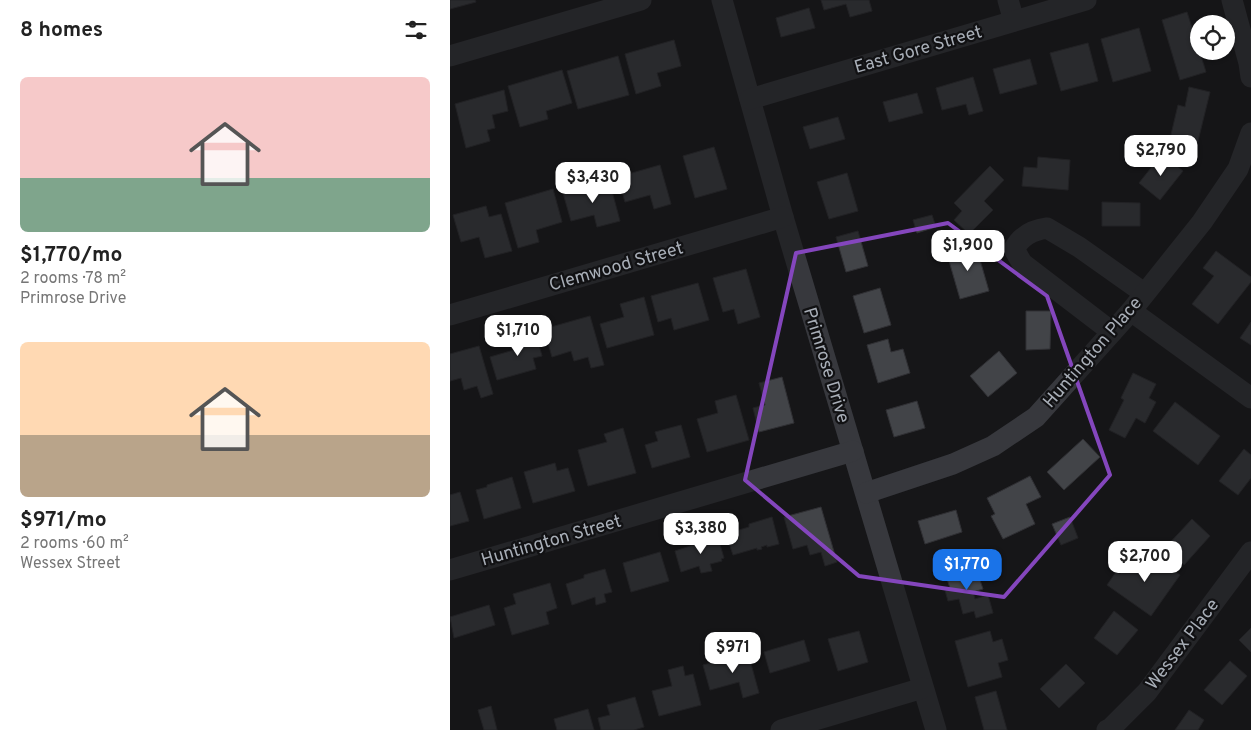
<!DOCTYPE html>
<meta charset="utf-8">
<style>
body{margin:0;font-family:Overpass,sans-serif;background:#f2f2f2;color:#222;height:100vh;display:flex;flex-direction:column;font-size:19px;white-space:nowrap}
*{box-sizing:border-box;margin:0}
p{font-size:16px;color:#767676}
.icon{flex:none;width:28px;height:28px;fill:none;stroke:currentColor;stroke-width:2;stroke-linecap:round;stroke-linejoin:round}
.map{position:relative;flex:1;overflow:hidden}
.drawer{display:flex;flex-direction:column;background:#fff;width:450px}
.drawer>*{flex:none}
.fabs{position:absolute;left:740px;top:15px;display:grid;gap:10px}
.fabs a{display:grid;place-items:center;width:45px;height:45px;border-radius:50%;background:#fff;box-shadow:0 1px 4px #0004;font-size:25px}
.price{position:absolute;translate:-50% -42px;padding:0 11px;border-radius:10px;background:#fff;color:#222;font-size:16px;line-height:32px;filter:drop-shadow(0 1px 2px #0008)}
.price::after{content:'';position:absolute;left:50%;top:30px;width:15px;height:11px;margin-left:-8px;background:inherit;clip-path:polygon(0 0,100% 0,50% 100%)}
.price.active{background:#1a73e8;color:#fff}
ul{padding:0;list-style:none}
li{display:grid;align-content:center;gap:10px;height:265px;padding:0 20px}
li span{display:grid;place-items:center;height:155px;border-radius:8px;color:#555}
li>.icon{margin-inline-start:auto}
span .icon{width:90px;height:90px;fill:#fffc;stroke-width:1}
li b{font-size:21px}
h2{display:flex;justify-content:space-between;align-items:center;height:60px;padding:0 20px;font-size:21px}
main{display:flex;flex:1;min-height:0}
.map>svg:first-child{display:block}
.building{fill:#424448;stroke:#303034}
.lines{fill:none;stroke-linecap:round;stroke-linejoin:round}
.minor{stroke:#37383d;stroke-width:21}
.marked{fill:none;stroke:#8446bd;stroke-width:4;stroke-linejoin:round}
.labels{text-anchor:middle;stroke-width:4.5;stroke-linejoin:round;paint-order:stroke}
.street-label{font-size:18px;fill:#a8aeb7;stroke:#111113}
</style>
<main>
<section class="drawer">
<h2>8 homes<svg class="icon" aria-label="filters" viewBox="0 0 24 24"><path d="M4 7h16M4 17h16"/><circle cx="9" cy="7" r="2"/><circle cx="15" cy="17" r="2"/></svg></h2>
<ul>
<li><span style="background:linear-gradient(#f6c9c9 65%,#7fa58c 0)"><svg class="icon" aria-label="home" viewBox="0 0 24 24"><path d="M3 11l9-7 9 7M6 9v11h12V9"/></svg></span><div><b>$1,770/mo</b><p>2 rooms · 78 m²</p><p>Primrose Drive</p></div></li>
<li><span style="background:linear-gradient(#ffd9b3 60%,#b9a48a 0)"><svg class="icon" aria-label="home" viewBox="0 0 24 24"><path d="M3 11l9-7 9 7M6 9v11h12V9"/></svg></span><div><b>$971/mo</b><p>2 rooms · 60 m²</p><p>Wessex Street</p></div></li>
</ul>
</section>
<div class="map">
<svg width="801" height="730" viewBox="0 0 801 730">
<rect width="100%" height="100%" fill="#161618"/>
<g class="building">
<polygon points="0,0 25,0 26,2 0,9"/>
<polygon points="371,0 419,0 422,11 400,17 396,4 374,10"/>
<polygon points="359,8 365,28 331,37 326,18"/>
<polygon points="737,12 756,72 730,80 712,20"/>
<polygon points="689,28 701,71 663,82 651,39"/>
<polygon points="224,40 231,66 207,73 211,86 186,94 175,54"/>
<polygon points="638,43 648,81 611,91 600,53"/>
<polygon points="168,56 179,95 128,109 117,71"/>
<polygon points="580,59 587,84 550,94 543,69"/>
<polygon points="112,70 122,103 96,111 98,119 70,127 58,86"/>
<polygon points="523,77 533,111 519,115 516,104 492,110 486,88"/>
<polygon points="739,87 760,92 747,145 720,139 728,105 735,107"/>
<polygon points="54,90 58,111 42,115 45,128 37,130 40,141 16,148 5,104"/>
<polygon points="467,93 473,113 439,122 433,102"/>
<polygon points="388,117 395,139 360,149 353,127"/>
<polygon points="264,147 277,189 245,198 233,156"/>
<polygon points="712,154 733,171 710,200 689,183"/>
<polygon points="588,157 620,160 618,190 572,186 574,167 587,168"/>
<polygon points="210,165 221,204 204,209 200,195 175,202 168,177"/>
<polygon points="540,166 554,180 534,201 543,210 519,234 504,220 512,211 504,203"/>
<polygon points="397,173 408,211 379,219 367,182"/>
<polygon points="159,180 170,221 147,227 144,215 121,221 113,193"/>
<polygon points="103,189 112,222 86,230 89,242 68,248 55,203"/>
<polygon points="652,202 690,203 690,226 652,226"/>
<polygon points="36,206 39,217 51,214 62,251 35,258 29,237 11,242 3,215"/>
<polygon points="482,215 486,227 467,233 463,220"/>
<polygon points="408,231 418,266 396,272 386,237"/>
<polygon points="526,246 539,291 510,299 497,254"/>
<polygon points="766,251 801,277 801,282 768,324 742,304 764,276 753,268"/>
<polygon points="296,269 310,317 288,324 284,309 273,312 263,278"/>
<polygon points="248,283 259,320 224,330 221,318 208,322 201,296"/>
<polygon points="430,288 441,325 414,333 403,296"/>
<polygon points="194,297 204,335 157,348 150,324 174,317 170,304"/>
<polygon points="576,311 601,311 600,349 576,350"/>
<polygon points="140,316 154,365 141,368 138,357 124,361 121,351 102,357 94,329"/>
<polygon points="801,322 801,345 790,338"/>
<polygon points="85,331 92,356 83,358 86,369 47,380 40,357 64,350 61,337"/>
<polygon points="438,339 441,352 453,349 460,373 428,383 417,345"/>
<polygon points="29,346 43,394 31,398 27,386 14,390 11,378 0,381 0,354"/>
<polygon points="549,351 567,373 538,397 520,376"/>
<polygon points="683,373 706,384 699,398 706,402 695,423 686,418 675,438 659,430 674,400 671,398"/>
<polygon points="332,377 344,423 309,432 303,408 315,405 309,383"/>
<polygon points="286,395 299,440 257,452 247,419 268,413 265,401"/>
<polygon points="467,401 475,428 444,437 436,410"/>
<polygon points="725,402 770,436 748,465 703,431"/>
<polygon points="231,425 240,457 202,468 195,445 208,441 205,432"/>
<polygon points="173,428 186,473 138,486 128,450 157,442 154,434"/>
<polygon points="633,439 650,457 614,490 597,472"/>
<polygon points="794,449 801,455 801,478 788,495 769,481"/>
<polygon points="105,463 107,471 118,468 125,491 83,503 74,472"/>
<polygon points="580,476 591,497 576,504 585,524 553,539 541,516 545,514 537,498"/>
<polygon points="62,477 71,508 34,519 26,490 37,487 37,485"/>
<polygon points="10,492 19,521 0,526 0,495"/>
<polygon points="371,507 387,562 375,566 371,552 360,555 357,545 343,549 334,517"/>
<polygon points="506,510 512,532 475,544 468,521"/>
<polygon points="322,517 329,544 317,547 317,545 311,547 312,549 307,550 307,548 283,555 276,534 299,527 299,524"/>
<polygon points="620,517 628,538 611,545 602,524"/>
<polygon points="742,519 760,536 734,565 715,548"/>
<polygon points="267,535 274,558 271,559 272,561 260,564 262,571 251,573 249,566 231,572 225,551 246,544 245,541"/>
<polygon points="210,552 219,581 181,592 173,563"/>
<polygon points="702,554 730,575 701,616 657,585 666,572 670,574 683,555 693,563"/>
<polygon points="515,563 518,574 527,571 533,589 523,592 525,599 538,595 543,613 526,618 524,611 513,614 509,599 498,601 495,590 500,588 494,570"/>
<polygon points="155,569 162,592 154,594 156,602 146,605 145,597 122,605 116,584 134,578 134,575"/>
<polygon points="100,583 107,608 96,612 99,624 62,635 54,608 66,604 63,594"/>
<polygon points="39,605 45,625 4,638 0,617"/>
<polygon points="664,611 688,630 667,655 644,638"/>
<polygon points="801,628 801,652 789,640"/>
<polygon points="409,631 418,662 388,671 378,639"/>
<polygon points="540,631 543,642 552,639 558,660 548,663 552,677 518,687 505,641"/>
<polygon points="354,640 360,661 320,673 314,652"/>
<polygon points="298,653 309,693 293,698 289,682 260,690 253,665"/>
<polygon points="780,661 797,676 772,705 754,690"/>
<polygon points="616,664 635,683 609,708 590,689"/>
<polygon points="233,666 235,676 243,674 251,705 209,716 202,691 222,686 218,670"/>
<polygon points="546,691 557,730 534,730 525,697"/>
<polygon points="185,697 194,727 184,730 151,730 148,718 160,715 157,705"/>
<polygon points="41,706 47,730 34,730 28,710"/>
<polygon points="138,709 144,730 107,730 104,719"/>
<polygon points="739,710 754,720 748,730 725,730"/>
</g>
<g class="lines">
<g class="minor">
<polyline points="272,0 333,217 486,730"/>
<polyline points="558,0 564,21"/>
<polyline points="782,0 799,63 801,77"/>
<polyline points="0,56 191,0"/>
<polyline points="300,99 636,0"/>
<polyline points="681,311 801,398"/>
<polyline points="0,315 333,217"/>
<path d="M662 332 572 263 564 249C571 236 582 230 597 228L629 247 694 293"/>
<polyline points="416,493 503,464 543,446 586,417 681,311 752,222 788,169 801,133"/>
<polyline points="0,570 403,451"/>
<polyline points="331,730 473,688"/>
<polyline points="657,730 660,729 697,692 801,552"/>
</g>
</g>
<path d="M0 0H801V730H0ZM498 223 597 296 660 475 554 597 409 576 295 480 346 253Z" fill="#161618" fill-opacity=".55" fill-rule="evenodd"/>
<path class="marked" d="M498 223 597 296 660 475 554 597 409 576 295 480 346 253Z"/>
<g class="labels">
<g class="street-label">
<text transform="translate(468 49) rotate(-16)" y="6">East Gore Street</text>
<text transform="translate(166 266) rotate(-16)" y="6">Clemwood Street</text>
<text transform="translate(642 352) rotate(-49)" y="6">Huntington Place</text>
<text transform="translate(377 365) rotate(73)" y="6">Primrose Drive</text>
<text transform="translate(101 540) rotate(-16)" y="6">Huntington Street</text>
<text transform="translate(732 644) rotate(-53)" y="6">Wessex Place</text>
</g>
</g>
</svg>
<div class="fabs">
<a><svg class="icon" aria-label="locate" viewBox="0 0 24 24"><circle cx="12" cy="12" r="6"/><path d="M12 2v4M12 18v4M2 12h4M18 12h4"/></svg></a>
</div>
<b class="price" style="left:711px;top:177px">$2,790</b>
<b class="price" style="left:143px;top:204px">$3,430</b>
<b class="price" style="left:518px;top:272px">$1,900</b>
<b class="price" style="left:68px;top:357px">$1,710</b>
<b class="price" style="left:251px;top:555px">$3,380</b>
<b class="price" style="left:695px;top:583px">$2,700</b>
<b class="price active" style="left:517px;top:591px">$1,770</b>
<b class="price" style="left:283px;top:674px">$971</b>
</div>
</main>
